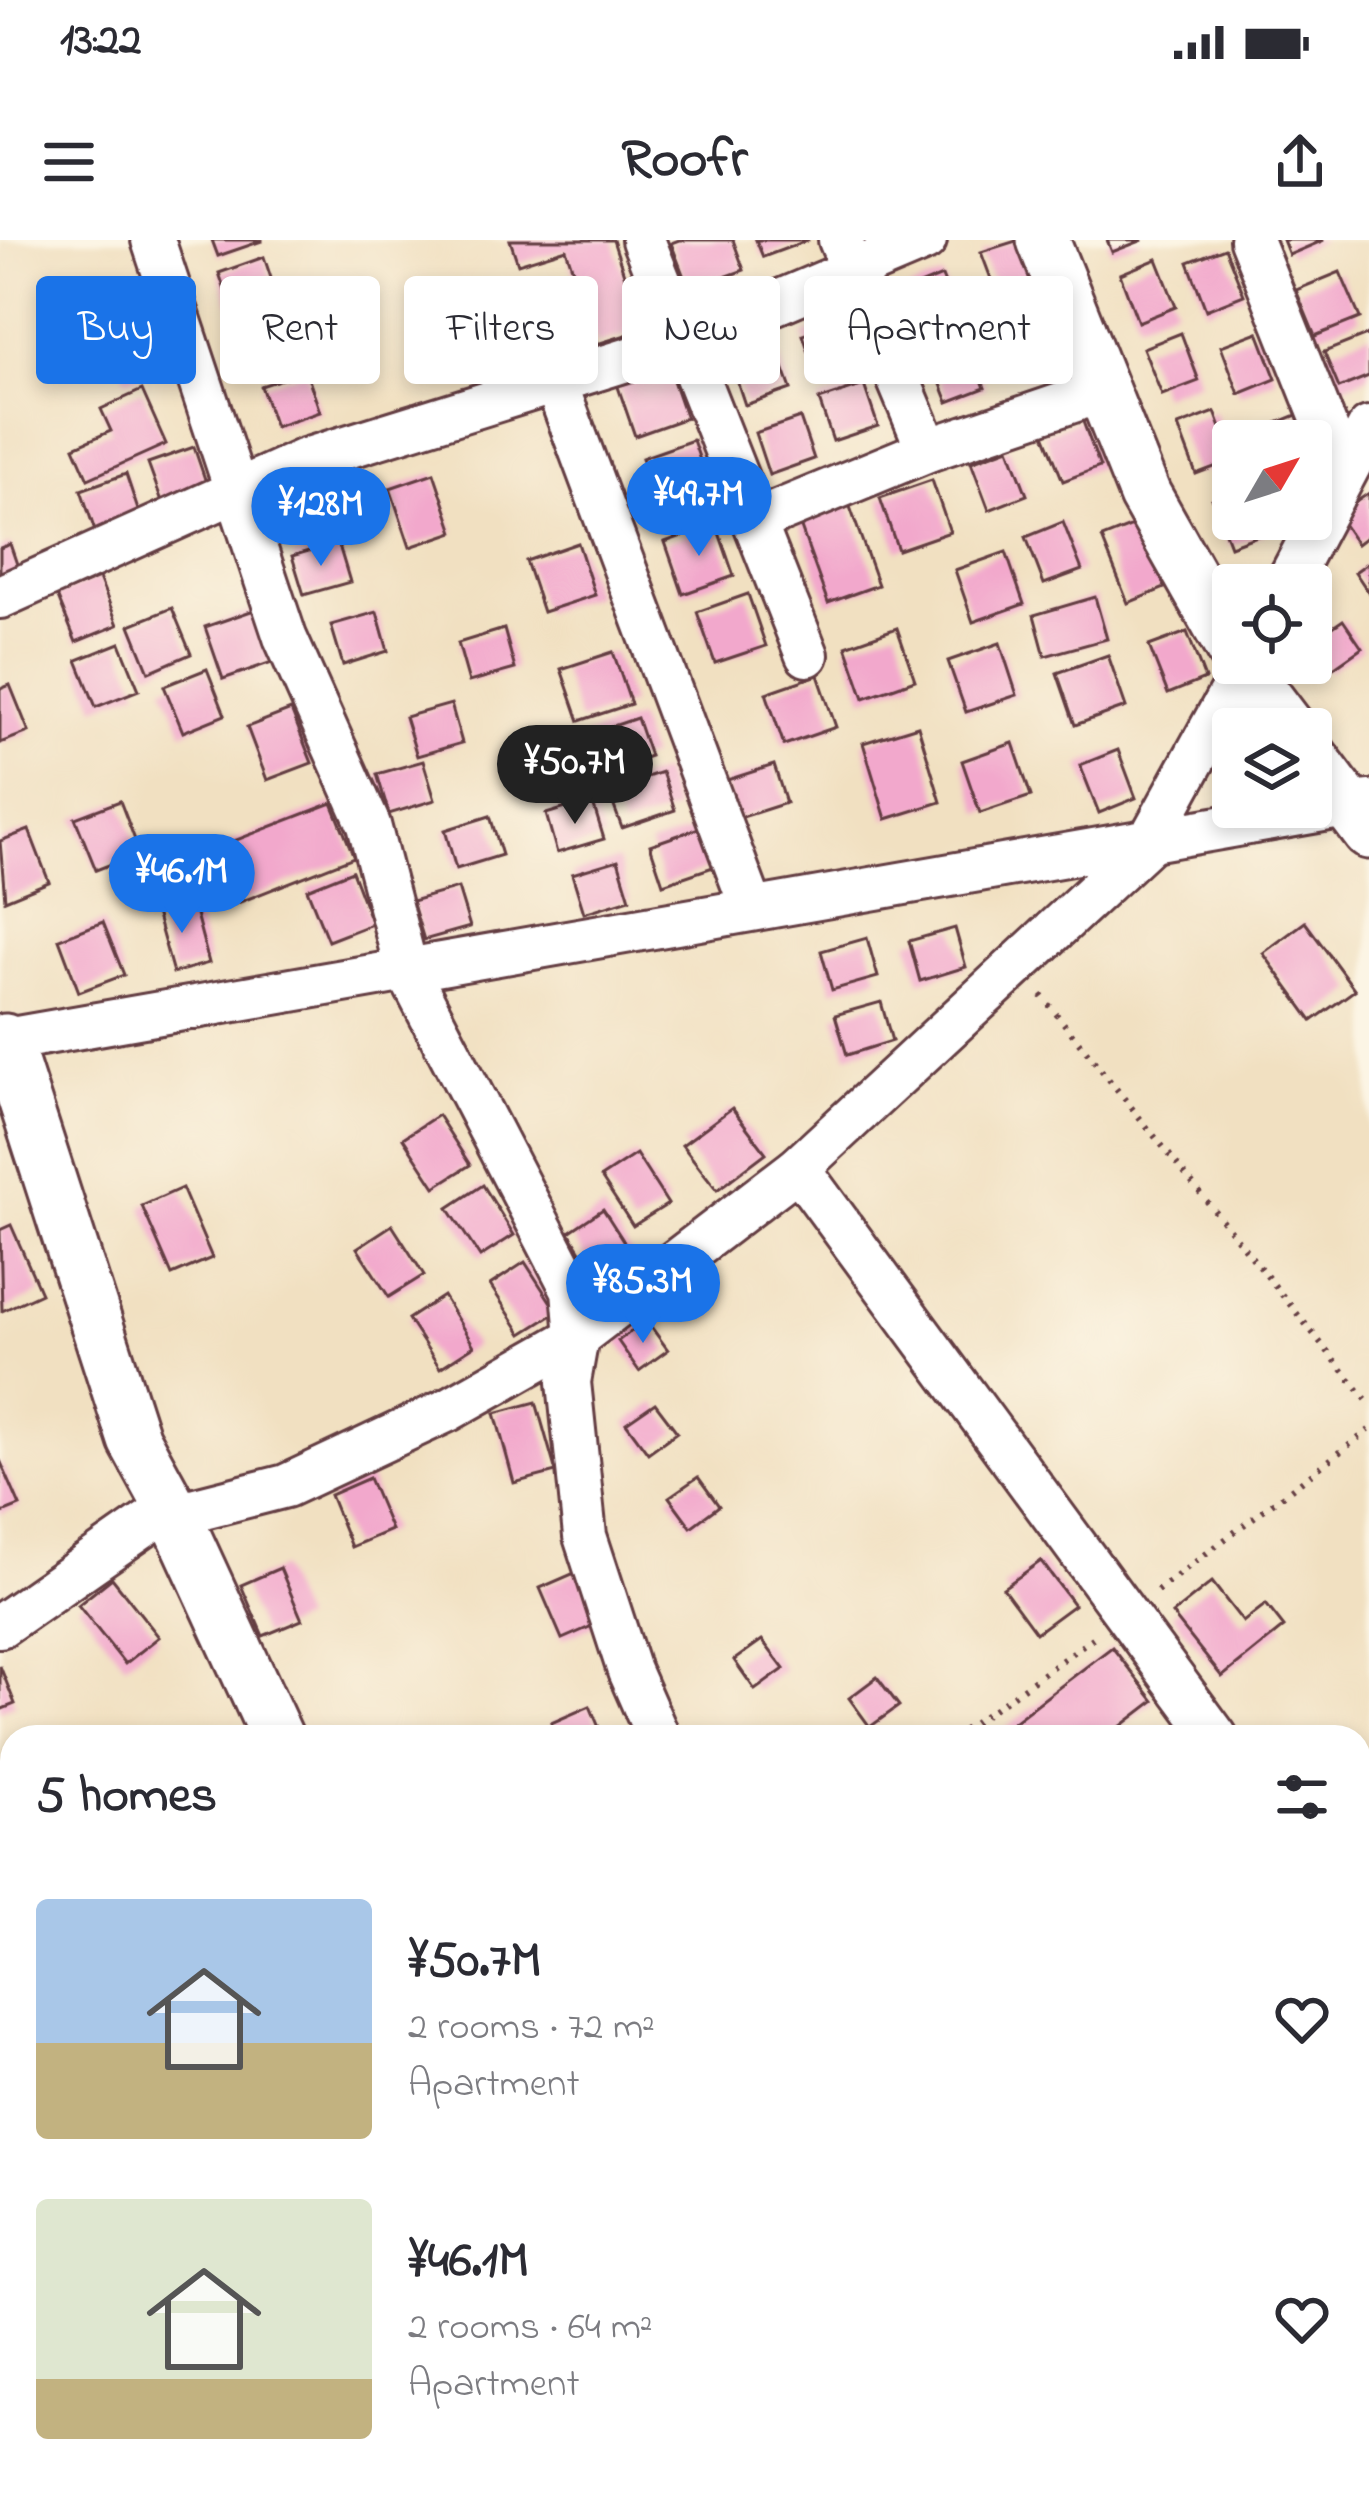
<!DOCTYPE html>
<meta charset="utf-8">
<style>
body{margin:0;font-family:"Indie Flower",sans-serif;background:#f7f7f7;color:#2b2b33;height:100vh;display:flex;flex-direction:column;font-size:45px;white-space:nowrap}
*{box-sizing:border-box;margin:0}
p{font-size:39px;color:#7c7c81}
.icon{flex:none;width:66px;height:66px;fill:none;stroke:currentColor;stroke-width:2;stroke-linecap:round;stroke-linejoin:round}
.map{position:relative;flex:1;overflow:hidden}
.panel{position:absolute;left:0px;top:1485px;width:1371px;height:771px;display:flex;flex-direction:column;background:#fff;border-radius:36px 36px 0 0;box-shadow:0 6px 18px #0003}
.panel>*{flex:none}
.guide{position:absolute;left:36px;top:36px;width:1299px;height:108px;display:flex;gap:24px}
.needle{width:78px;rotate:51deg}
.tools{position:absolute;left:1212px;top:180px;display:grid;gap:24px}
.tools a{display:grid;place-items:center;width:120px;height:120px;border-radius:12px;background:#fff;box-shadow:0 6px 18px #0003;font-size:60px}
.price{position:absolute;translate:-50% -102px;padding:0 27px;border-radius:42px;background:#1a73e8;color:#fff;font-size:39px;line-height:78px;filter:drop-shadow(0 3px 6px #0008)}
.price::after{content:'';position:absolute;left:50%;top:72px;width:36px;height:27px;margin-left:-18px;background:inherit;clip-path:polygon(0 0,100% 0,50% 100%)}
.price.on{background:#222;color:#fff}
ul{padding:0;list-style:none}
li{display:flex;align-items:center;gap:36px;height:300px;padding:0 36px}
li span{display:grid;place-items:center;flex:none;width:336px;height:240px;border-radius:12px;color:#555}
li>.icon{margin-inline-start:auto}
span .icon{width:144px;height:144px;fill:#fffc;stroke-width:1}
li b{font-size:51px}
h2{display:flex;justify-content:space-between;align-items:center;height:144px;padding:0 36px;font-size:51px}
.tag{padding:0 42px;border-radius:12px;background:#fff;box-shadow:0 6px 18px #0003;font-size:42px;line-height:108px}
.tag.on{background:#1a73e8;color:#fff}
.status{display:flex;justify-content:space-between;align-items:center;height:84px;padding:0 60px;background:#fff;direction:ltr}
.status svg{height:33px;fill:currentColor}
header{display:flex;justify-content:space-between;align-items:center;height:156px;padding:0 36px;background:#fff;font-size:54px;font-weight:800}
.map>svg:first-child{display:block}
.building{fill:#f2a8cc}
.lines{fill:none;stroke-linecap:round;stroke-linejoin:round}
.minor-casing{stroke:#633c42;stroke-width:48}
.tertiary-casing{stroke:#633c42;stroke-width:57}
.primary-casing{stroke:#633c42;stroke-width:72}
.path{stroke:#633c42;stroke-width:6;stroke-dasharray:3 9;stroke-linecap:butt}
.minor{stroke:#fff;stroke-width:42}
.tertiary{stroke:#fff;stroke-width:51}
.primary{stroke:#fff;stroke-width:66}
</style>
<div class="status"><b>13:22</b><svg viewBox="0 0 49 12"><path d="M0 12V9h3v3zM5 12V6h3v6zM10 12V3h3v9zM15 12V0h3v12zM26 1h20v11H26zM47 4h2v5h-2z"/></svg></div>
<header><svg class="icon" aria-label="menu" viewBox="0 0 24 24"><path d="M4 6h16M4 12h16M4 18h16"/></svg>Roofr<svg class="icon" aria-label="share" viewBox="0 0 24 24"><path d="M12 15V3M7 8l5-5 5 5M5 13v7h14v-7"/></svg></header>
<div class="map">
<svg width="1369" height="2254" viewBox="0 0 1369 2254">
<rect width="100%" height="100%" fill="#fcf5e5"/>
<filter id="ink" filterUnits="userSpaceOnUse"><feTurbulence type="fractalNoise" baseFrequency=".00833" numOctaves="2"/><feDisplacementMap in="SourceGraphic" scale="24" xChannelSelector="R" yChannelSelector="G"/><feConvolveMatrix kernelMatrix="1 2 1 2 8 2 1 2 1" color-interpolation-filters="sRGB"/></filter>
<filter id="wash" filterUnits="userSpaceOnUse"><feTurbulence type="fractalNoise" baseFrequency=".004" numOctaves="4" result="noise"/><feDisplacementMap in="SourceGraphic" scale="48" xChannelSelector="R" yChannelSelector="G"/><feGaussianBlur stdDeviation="2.7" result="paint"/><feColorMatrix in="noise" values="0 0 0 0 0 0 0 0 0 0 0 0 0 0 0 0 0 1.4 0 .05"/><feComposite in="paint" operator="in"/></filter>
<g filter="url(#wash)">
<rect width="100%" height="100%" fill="#f1e0c1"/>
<g id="blocks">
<g class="building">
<polygon points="212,0 262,0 262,1 218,16"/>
<polygon points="510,0 613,0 642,90 597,104 566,9 518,24"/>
<polygon points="679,0 733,0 744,30 689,50 671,3"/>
<polygon points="756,0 809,0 763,17"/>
<polygon points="1019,0 1037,46 999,60 981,12"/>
<polygon points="1107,0 1143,0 1112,12"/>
<polygon points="1283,0 1324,0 1289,15"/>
<polygon points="1225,8 1244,55 1206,70 1188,22"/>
<polygon points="264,17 278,59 233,74 219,33"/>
<polygon points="1157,19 1176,67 1138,82 1120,34"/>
<polygon points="1340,32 1360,78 1315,96 1296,50"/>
<polygon points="942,36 961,84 923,98 905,51"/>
<polygon points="456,54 471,95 425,111 411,70"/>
<polygon points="285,64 300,106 254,121 240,80"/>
<polygon points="534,71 549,113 504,128 489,87"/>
<polygon points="1044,77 1062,125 1025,139 1006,91"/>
<polygon points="848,79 862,120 817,136 803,95"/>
<polygon points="157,83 172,124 126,140 112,99"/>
<polygon points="1258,92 1276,139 1239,154 1221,106"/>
<polygon points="1181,93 1199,141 1162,155 1143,108"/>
<polygon points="1369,94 1369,136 1339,148 1324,112"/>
<polygon points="967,100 985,148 948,162 929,114"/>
<polygon points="776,108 791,149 745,165 731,123"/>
<polygon points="668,126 686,178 635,196 617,144"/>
<polygon points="306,131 320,172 275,187 261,146"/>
<polygon points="864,145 878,186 833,201 819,160"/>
<polygon points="142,150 166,204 88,239 74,207 111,191 101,169"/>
<polygon points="1215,172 1233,220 1196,234 1178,186"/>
<polygon points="1299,174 1309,201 1266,201 1262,189"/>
<polygon points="800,178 814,219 769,235 755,193"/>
<polygon points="1082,179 1100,227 1063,241 1044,194"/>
<polygon points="693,200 711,252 660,270 642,218"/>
<polygon points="194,207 208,248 163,264 148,223"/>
<polygon points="1009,208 1027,255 989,270 971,222"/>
<polygon points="434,233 454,292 410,307 390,248"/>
<polygon points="126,234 140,276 95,291 81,250"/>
<polygon points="932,240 950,292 898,310 880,258"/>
<polygon points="1233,250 1233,279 1263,279 1268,292 1230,306 1212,259"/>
<polygon points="1369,253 1369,295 1357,304 1337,275"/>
<polygon points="849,264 878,345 828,363 799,282"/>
<polygon points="1063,282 1082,330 1044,344 1026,297"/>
<polygon points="1140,283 1165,348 1128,363 1102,298"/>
<polygon points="716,284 734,336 683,354 665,302"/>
<polygon points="338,302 350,342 304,355 292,316"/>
<polygon points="578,303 595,355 543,372 526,321"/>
<polygon points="10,304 21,336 0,344 0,308"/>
<polygon points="1006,312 1024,364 973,382 955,330"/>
<polygon points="1369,322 1369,353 1355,332"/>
<polygon points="99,338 118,385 76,402 57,355"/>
<polygon points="748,354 766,406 715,423 697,372"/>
<polygon points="1095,357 1107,399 1045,416 1034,375"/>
<polygon points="172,368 191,414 149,432 130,385"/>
<polygon points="257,369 275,421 223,439 205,387"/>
<polygon points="377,372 388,411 343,425 331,385"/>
<polygon points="1343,380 1362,408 1329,431 1311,402"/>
<polygon points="897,388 915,440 864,458 846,406"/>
<polygon points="504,389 515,429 469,442 458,403"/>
<polygon points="1187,392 1205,439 1168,454 1149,406"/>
<polygon points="120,403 139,450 96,467 77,420"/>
<polygon points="1000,403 1017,455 966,472 948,421"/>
<polygon points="613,412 631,464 579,481 561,429"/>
<polygon points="1108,415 1126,467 1075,485 1057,433"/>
<polygon points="207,429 225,475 183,492 164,446"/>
<polygon points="818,435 836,487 784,505 766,453"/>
<polygon points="10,445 29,492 0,503 0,449"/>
<polygon points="451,464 462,503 417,516 405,477"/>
<polygon points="291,470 312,523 267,540 247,487"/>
<polygon points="637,478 650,516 596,534 584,496"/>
<polygon points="918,486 941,562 886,579 863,503"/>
<polygon points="559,499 571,538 525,552 514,513"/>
<polygon points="1013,503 1031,556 980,573 962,521"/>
<polygon points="1118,510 1136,558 1099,573 1080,525"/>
<polygon points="423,521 435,560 389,574 377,534"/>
<polygon points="774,525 786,563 736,579 724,541"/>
<polygon points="662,532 675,570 622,588 608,550"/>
<polygon points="592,560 604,599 557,613 546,574"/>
<polygon points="120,561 140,613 96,630 75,578"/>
<polygon points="332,563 354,617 235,664 213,609"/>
<polygon points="490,576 502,615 456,629 445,590"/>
<polygon points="702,587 716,626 663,644 650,605"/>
<polygon points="29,590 49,642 5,660 0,601"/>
<polygon points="618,620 630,659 584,673 572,634"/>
<polygon points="352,631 372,684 328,701 307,649"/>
<polygon points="458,648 470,687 424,700 412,661"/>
<polygon points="192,659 209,723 173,733 155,669"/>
<polygon points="103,682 124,735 79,752 59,699"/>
<polygon points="1305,682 1355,750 1312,781 1263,713"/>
<polygon points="955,688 966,727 920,741 909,701"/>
<polygon points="867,698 878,737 832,750 821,711"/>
<polygon points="881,762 892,801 847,815 835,775"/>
<polygon points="732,868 766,913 717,950 682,905"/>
<polygon points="438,875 470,925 435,947 403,898"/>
<polygon points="636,914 668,964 633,986 601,937"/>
<polygon points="483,945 514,995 480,1017 448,968"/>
<polygon points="182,948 212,1018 172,1035 142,966"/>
<polygon points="603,969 635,1019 600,1041 569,992"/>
<polygon points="11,985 41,1053 2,1071 0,990"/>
<polygon points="392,985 424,1035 389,1057 357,1008"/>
<polygon points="525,1022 557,1072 522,1094 490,1045"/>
<polygon points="443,1056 474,1106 440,1128 408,1079"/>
<polygon points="646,1080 668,1110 639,1131 618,1101"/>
<polygon points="536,1162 556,1232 514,1243 495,1173"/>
<polygon points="655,1163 677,1192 648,1213 626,1183"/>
<polygon points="0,1220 20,1266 0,1274"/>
<polygon points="698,1237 719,1266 691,1287 669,1257"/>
<polygon points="369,1238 391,1290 351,1307 330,1255"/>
<polygon points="1041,1321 1074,1365 1036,1393 1003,1348"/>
<polygon points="280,1328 302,1380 263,1396 241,1345"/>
<polygon points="579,1331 601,1382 562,1399 540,1348"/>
<polygon points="112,1338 159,1397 125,1424 78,1365"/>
<polygon points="1212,1342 1243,1382 1266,1364 1284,1387 1222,1437 1172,1374"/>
<polygon points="762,1400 784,1429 755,1450 734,1420"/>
<polygon points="1112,1407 1154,1461 1107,1497 994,1497"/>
<polygon points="0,1426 15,1464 0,1470"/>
<polygon points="877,1437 899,1466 870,1487 849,1458"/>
<polygon points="590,1466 603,1497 557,1497 551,1483"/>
<polygon points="1359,1727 1369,1741 1369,1792 1359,1799"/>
<polygon points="385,2244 412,2244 405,2254"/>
<polygon points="755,2244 766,2244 774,2254 742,2254"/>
<polygon points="800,2244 857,2244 862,2254 806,2254"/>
</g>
</g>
</g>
<g filter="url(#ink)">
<use href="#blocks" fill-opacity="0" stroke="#633c42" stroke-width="3"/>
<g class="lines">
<g class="minor-casing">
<g id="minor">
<polyline points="153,0 285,397 369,585 406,728 573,1050 577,1097 569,1142 585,1296 629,1431 658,1497"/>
<polyline points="643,0 807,415"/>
<polyline points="840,0 928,210"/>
<polyline points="1251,0 1343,231"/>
<polyline points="554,139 751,666"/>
<polyline points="758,280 928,210 1102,151"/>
<polyline points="1286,345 1369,188"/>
<polyline points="0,357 305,220 681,103 925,0"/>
<polyline points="0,801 1369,562"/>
<polyline points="798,928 1216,1497"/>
<polyline points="0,1386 152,1280 286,1246 448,1170 577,1097 798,928 1148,603 1247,423"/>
<polyline points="1359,1688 1369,1702"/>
<polyline points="0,1717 12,1743"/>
<polyline points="0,1914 12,1912"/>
<polyline points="1359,2177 1369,2174"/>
<polyline points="557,2244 583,2254"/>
<polyline points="1071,2244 1075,2254"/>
<polyline points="1316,2244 1316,2254"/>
</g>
</g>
<g class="tertiary-casing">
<g id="tertiary">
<polyline points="1043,0 1145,255 1233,411"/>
<polyline points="1240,423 1290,489"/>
<polyline points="1311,516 1369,593"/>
<polyline points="5,800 134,1200 175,1275 277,1497"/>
<polyline points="630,2244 635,2254"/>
</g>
</g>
<g class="primary-casing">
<g id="primary">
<polyline points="1359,1866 1369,1860"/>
<polyline points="684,2254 701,2244"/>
</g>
</g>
<g class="path">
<polyline points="1041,755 1369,1163"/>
<polyline points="1157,1351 1369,1190"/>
<polyline points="954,1497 1093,1398"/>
</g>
<use href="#minor" class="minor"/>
<use href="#tertiary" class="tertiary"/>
<use href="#primary" class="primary"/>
</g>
</g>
</svg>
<div class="tools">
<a><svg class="needle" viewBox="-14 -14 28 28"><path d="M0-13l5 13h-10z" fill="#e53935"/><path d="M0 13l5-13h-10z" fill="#7c7c81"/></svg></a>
<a><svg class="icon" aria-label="locate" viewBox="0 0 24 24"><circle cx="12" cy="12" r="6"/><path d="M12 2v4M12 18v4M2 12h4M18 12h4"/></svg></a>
<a><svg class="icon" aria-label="layers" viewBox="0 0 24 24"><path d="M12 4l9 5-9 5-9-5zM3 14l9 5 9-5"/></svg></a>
</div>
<b class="price" style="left:699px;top:319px">¥49.7M</b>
<b class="price" style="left:321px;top:329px">¥128M</b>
<b class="price on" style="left:575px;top:587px">¥50.7M</b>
<b class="price" style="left:182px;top:696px">¥46.1M</b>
<b class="price" style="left:643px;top:1106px">¥85.3M</b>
<div class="guide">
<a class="tag on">Buy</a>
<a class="tag">Rent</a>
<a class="tag">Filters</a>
<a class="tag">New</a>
<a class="tag">Apartment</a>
</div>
<section class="panel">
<h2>5 homes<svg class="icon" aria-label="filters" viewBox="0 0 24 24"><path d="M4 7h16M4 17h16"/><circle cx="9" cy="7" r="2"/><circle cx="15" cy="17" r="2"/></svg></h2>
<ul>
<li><span style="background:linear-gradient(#a9c7e8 60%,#c2b280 0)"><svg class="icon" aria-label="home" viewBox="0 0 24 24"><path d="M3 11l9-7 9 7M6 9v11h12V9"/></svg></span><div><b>¥50.7M</b><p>2 rooms · 72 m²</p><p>Apartment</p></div><svg class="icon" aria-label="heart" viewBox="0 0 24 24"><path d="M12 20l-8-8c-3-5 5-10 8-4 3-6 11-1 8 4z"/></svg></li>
<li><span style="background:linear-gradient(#dfe7d0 75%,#c2b280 0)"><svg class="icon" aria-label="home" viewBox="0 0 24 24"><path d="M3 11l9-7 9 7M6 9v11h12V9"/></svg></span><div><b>¥46.1M</b><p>2 rooms · 64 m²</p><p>Apartment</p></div><svg class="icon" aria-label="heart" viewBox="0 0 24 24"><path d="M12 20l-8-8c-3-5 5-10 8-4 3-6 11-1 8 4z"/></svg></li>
</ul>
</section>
</div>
